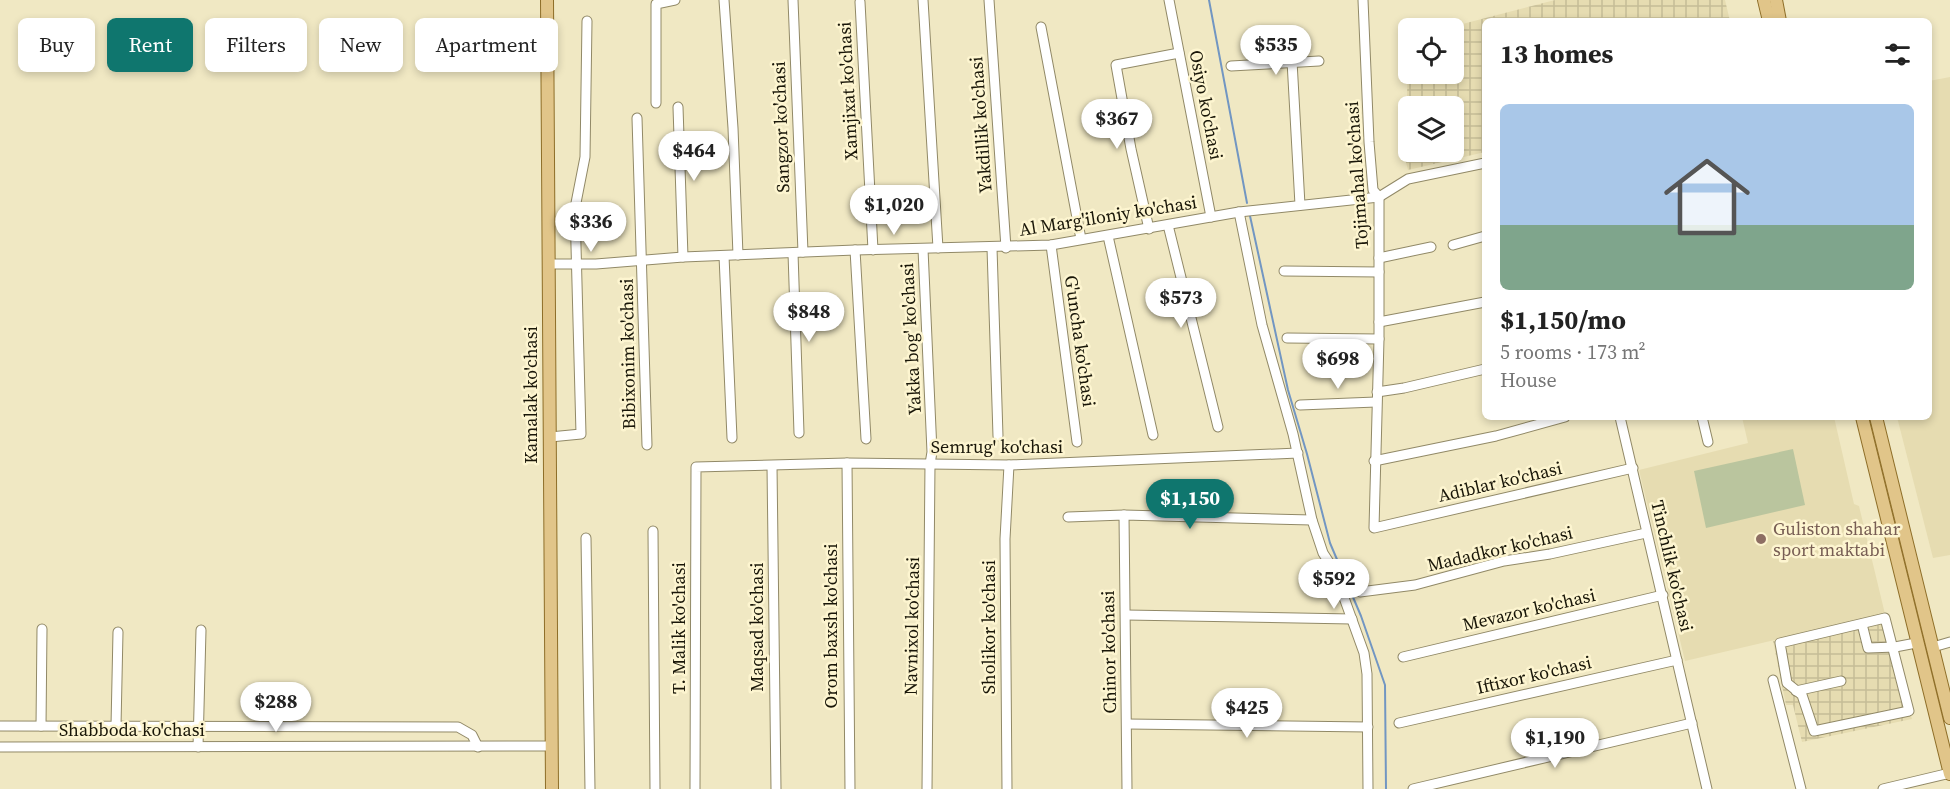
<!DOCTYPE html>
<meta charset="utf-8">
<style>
body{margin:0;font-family:"Source Serif 4",serif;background:#f2f2f2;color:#222;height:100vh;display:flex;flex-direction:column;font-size:22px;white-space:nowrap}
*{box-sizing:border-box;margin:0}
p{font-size:20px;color:#767676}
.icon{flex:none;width:33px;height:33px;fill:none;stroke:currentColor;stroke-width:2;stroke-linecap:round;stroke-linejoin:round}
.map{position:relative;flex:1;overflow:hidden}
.side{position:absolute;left:1482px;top:18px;width:450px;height:402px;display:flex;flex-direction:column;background:#fff;border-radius:9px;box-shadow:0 3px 9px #0003}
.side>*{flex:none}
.banner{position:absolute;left:18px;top:18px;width:570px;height:54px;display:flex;gap:12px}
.tools{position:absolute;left:1398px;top:18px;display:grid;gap:12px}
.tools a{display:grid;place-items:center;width:66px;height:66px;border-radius:9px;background:#fff;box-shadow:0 3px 9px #0003;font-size:30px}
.price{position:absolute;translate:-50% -51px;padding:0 14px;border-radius:21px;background:#fff;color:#222;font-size:20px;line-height:39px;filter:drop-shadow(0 2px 3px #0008)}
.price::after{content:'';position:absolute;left:50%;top:36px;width:18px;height:14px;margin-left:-9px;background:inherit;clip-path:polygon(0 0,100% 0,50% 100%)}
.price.selected{background:#0f766e;color:#fff}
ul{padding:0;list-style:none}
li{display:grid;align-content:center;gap:12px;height:318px;padding:0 18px}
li+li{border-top:2px solid #e0e0e0}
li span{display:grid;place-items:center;height:186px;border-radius:9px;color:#555}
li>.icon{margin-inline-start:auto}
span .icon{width:108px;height:108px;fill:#fffc;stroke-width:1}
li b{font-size:26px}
h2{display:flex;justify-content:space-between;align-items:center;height:72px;padding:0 18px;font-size:26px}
.pill{padding:0 21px;border-radius:9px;background:#fff;box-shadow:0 3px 9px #0003;font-size:21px;line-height:54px}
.pill.selected{background:#0f766e;color:#fff}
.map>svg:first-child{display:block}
.built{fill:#e6dcb1}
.industrial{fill:url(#industrial-grid);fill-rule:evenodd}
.pitch{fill:#bac59e}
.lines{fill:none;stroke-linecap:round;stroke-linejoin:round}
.stream{stroke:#7296c2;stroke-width:2}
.minor-casing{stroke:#918967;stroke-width:11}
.major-casing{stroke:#8e6e28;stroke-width:14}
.minor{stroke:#fff;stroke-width:9}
.major{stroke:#e1c589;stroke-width:12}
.education-dot{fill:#8d6e63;stroke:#fdf5d0;stroke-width:2}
.labels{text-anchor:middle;stroke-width:5;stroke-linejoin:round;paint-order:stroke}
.street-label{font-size:18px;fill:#191608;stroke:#fdf5d0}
.education-label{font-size:18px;fill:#785e54;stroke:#fdf5d0;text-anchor:start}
</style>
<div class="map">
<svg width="1950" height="789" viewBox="0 0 1950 789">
<defs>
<pattern id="industrial-grid" width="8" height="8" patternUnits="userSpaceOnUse" patternTransform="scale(1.5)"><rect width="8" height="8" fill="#e6dcb1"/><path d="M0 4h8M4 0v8" fill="none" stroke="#c5bc97"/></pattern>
</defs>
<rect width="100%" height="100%" fill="#f0e8c3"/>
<g class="built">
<polygon points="1950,77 1950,555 1933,558 1897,417 1929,417 1929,81"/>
<polygon points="1742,417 1834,417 1854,504 1859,506 1885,614 1685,661 1639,470 1748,443"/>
</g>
<g class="industrial">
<path d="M1555 0H1725L1730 21H1485V152L1408 170 1405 159 1408 64V74H1454V28H1447ZM1408 106H1454V152H1408Z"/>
<polygon points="1885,614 1912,719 1802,742 1793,705 1786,705 1773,641"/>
</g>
<polygon class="pitch" points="1793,449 1805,505 1706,528 1694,471"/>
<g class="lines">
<g class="stream">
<polyline points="1209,0 1247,203"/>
<polyline points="1250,216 1288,390 1307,454 1330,543 1361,616 1385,685 1386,789"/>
</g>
<g class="minor-casing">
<g id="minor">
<polyline points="724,0 733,128 738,255"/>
<polyline points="793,0 803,252"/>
<polyline points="923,0 938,248"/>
<polyline points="989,0 1006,248"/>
<polyline points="1169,0 1211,217"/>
<polyline points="1363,0 1369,142 1373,190 1379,197 1379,339 1374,528 1633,468"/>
<polyline points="860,2 873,250"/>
<polyline points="1041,27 1081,239"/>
<polyline points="1292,61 1300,205"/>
<polyline points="1231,66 1319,61"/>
<polyline points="656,103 656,4 675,0"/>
<polyline points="678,107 683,257"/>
<polyline points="637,118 647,445"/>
<polyline points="1239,212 1262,325 1293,434 1312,520 1323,553 1334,570 1364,653 1367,674 1368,789"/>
<polyline points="1168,225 1218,427"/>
<polyline points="1149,229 1131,149 1116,65 1179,53"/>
<polyline points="1108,236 1153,435"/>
<polyline points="1051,245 1077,442"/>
<polyline points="1453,245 1485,236"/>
<polyline points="992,248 998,436"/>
<polyline points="923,249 932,452 930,464 927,789"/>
<polyline points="855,250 866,439"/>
<polyline points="793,253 799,433"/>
<polyline points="724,256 732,438"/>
<polyline points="1379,258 1431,247"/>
<polyline points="549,264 596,264 683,257 855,250 1051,245 1239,212 1379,197 1408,179 1485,163"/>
<polyline points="1284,271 1379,272"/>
<polyline points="1379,322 1485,302"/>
<polyline points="1287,338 1379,339"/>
<polyline points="1377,392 1404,388 1485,369"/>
<polyline points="1300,405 1376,402"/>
<polyline points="1620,417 1707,789"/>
<polyline points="1702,417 1708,442"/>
<polyline points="550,437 581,434 575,208 585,157 587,21"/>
<polyline points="1374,461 1496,436 1565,417"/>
<polyline points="847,463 850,789"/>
<polyline points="772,466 776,789"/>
<polyline points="1124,515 1127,789"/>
<polyline points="1068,517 1124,515 1312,520"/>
<polyline points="653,531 655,789"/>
<polyline points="586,538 590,789"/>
<polyline points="1360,592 1415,585 1504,561 1550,554 1646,533"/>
<polyline points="1126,615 1352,619"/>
<polygon points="1885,618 1909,711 1814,731 1802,695 1787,683 1780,643"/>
<polyline points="1862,624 1868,648 1895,647 1916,643"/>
<polyline points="1933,647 1950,642"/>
<polyline points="1403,657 1663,595"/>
<polyline points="1773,680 1801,789"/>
<polyline points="1796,691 1841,681"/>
<polyline points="1399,723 1677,660"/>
<polyline points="1127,724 1368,727"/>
<polyline points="0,726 458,727 472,735 478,747"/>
<polyline points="41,726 42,629"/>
<polyline points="116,726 118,632"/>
<polyline points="0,747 552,746"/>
<polyline points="198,747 201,630"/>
<polyline points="695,789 696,467 847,463 1009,465 1298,453"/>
<polyline points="1007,789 1005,539 1009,465"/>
<polyline points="1413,789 1692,723"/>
<polyline points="1883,789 1950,773"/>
</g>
</g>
<g class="major-casing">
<g id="major">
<polyline points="547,0 552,789"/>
<polyline points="1764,0 1769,21"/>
<polyline points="1776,0 1780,21"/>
<polyline points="1862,417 1950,774"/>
<polyline points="1876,417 1950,718"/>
</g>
</g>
<use href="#minor" class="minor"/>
<use href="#major" class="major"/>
</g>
<circle class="education-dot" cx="1761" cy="539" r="6"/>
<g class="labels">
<g class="street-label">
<text transform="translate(848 91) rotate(-93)" y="6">Xamjixat ko'chasi</text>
<text transform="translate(1206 105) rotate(79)" y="6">Osiyo ko'chasi</text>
<text transform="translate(981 125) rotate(-94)" y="6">Yakdillik ko'chasi</text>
<text transform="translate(781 127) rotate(-92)" y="6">Sangzor ko'chasi</text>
<text transform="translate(1357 175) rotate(-94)" y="6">Tojimahal ko'chasi</text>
<text transform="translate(1108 216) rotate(-9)" y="6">Al Marg'iloniy ko'chasi</text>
<text transform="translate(911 339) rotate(-93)" y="6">Yakka bog' ko'chasi</text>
<text transform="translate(1080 341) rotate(82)" y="6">G'uncha ko'chasi</text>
<text transform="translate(628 354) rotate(-91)" y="6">Bibixonim ko'chasi</text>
<text transform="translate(531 395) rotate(-90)" y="6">Kamalak ko'chasi</text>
<text x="997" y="453">Semrug' ko'chasi</text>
<text transform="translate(1500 482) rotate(-13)" y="6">Adiblar ko'chasi</text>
<text transform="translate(1500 549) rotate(-13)" y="6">Madadkor ko'chasi</text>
<text transform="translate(1672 566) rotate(77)" y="6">Tinchlik ko'chasi</text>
<text transform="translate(1529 610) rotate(-13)" y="6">Mevazor ko'chasi</text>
<text transform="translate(831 626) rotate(-90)" y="6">Orom baxsh ko'chasi</text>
<text transform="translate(912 626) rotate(-89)" y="6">Navnixol ko'chasi</text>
<text transform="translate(757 627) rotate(-90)" y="6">Maqsad ko'chasi</text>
<text transform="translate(989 627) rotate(-90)" y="6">Sholikor ko'chasi</text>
<text transform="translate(679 628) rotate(-90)" y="6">T. Malik ko'chasi</text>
<text transform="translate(1109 652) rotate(-91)" y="6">Chinor ko'chasi</text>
<text transform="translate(1534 675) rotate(-13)" y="6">Iftixor ko'chasi</text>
<text x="132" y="736">Shabboda ko'chasi</text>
</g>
<g class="education-label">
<text x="1773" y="535">Guliston shahar<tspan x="1773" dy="21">sport maktabi</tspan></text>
</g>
</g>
</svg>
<div class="tools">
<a><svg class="icon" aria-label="locate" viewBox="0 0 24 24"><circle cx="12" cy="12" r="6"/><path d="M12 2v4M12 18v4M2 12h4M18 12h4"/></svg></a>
<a><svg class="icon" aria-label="layers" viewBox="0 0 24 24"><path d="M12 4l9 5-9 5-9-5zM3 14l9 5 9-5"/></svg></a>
</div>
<b class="price" style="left:1276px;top:76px">$535</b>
<b class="price" style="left:1117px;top:150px">$367</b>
<b class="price" style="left:694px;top:182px">$464</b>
<b class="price" style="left:894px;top:236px">$1,020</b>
<b class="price" style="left:591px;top:253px">$336</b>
<b class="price" style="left:1181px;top:329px">$573</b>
<b class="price" style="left:809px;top:343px">$848</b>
<b class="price" style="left:1338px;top:390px">$698</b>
<b class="price selected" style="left:1190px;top:530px">$1,150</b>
<b class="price" style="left:1334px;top:610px">$592</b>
<b class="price" style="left:276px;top:733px">$288</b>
<b class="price" style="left:1247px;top:739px">$425</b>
<b class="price" style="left:1555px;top:769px">$1,190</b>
<div class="banner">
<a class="pill">Buy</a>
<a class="pill selected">Rent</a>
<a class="pill">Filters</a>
<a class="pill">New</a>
<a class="pill">Apartment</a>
</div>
<section class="side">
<h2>13 homes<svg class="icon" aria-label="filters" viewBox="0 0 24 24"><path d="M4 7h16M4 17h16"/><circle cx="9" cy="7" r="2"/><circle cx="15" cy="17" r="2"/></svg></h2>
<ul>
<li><span style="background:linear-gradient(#a9c7e8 65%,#7fa58c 0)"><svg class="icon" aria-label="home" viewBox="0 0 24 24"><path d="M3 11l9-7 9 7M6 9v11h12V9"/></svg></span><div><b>$1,150/mo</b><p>5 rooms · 173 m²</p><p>House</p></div></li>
</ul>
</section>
</div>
